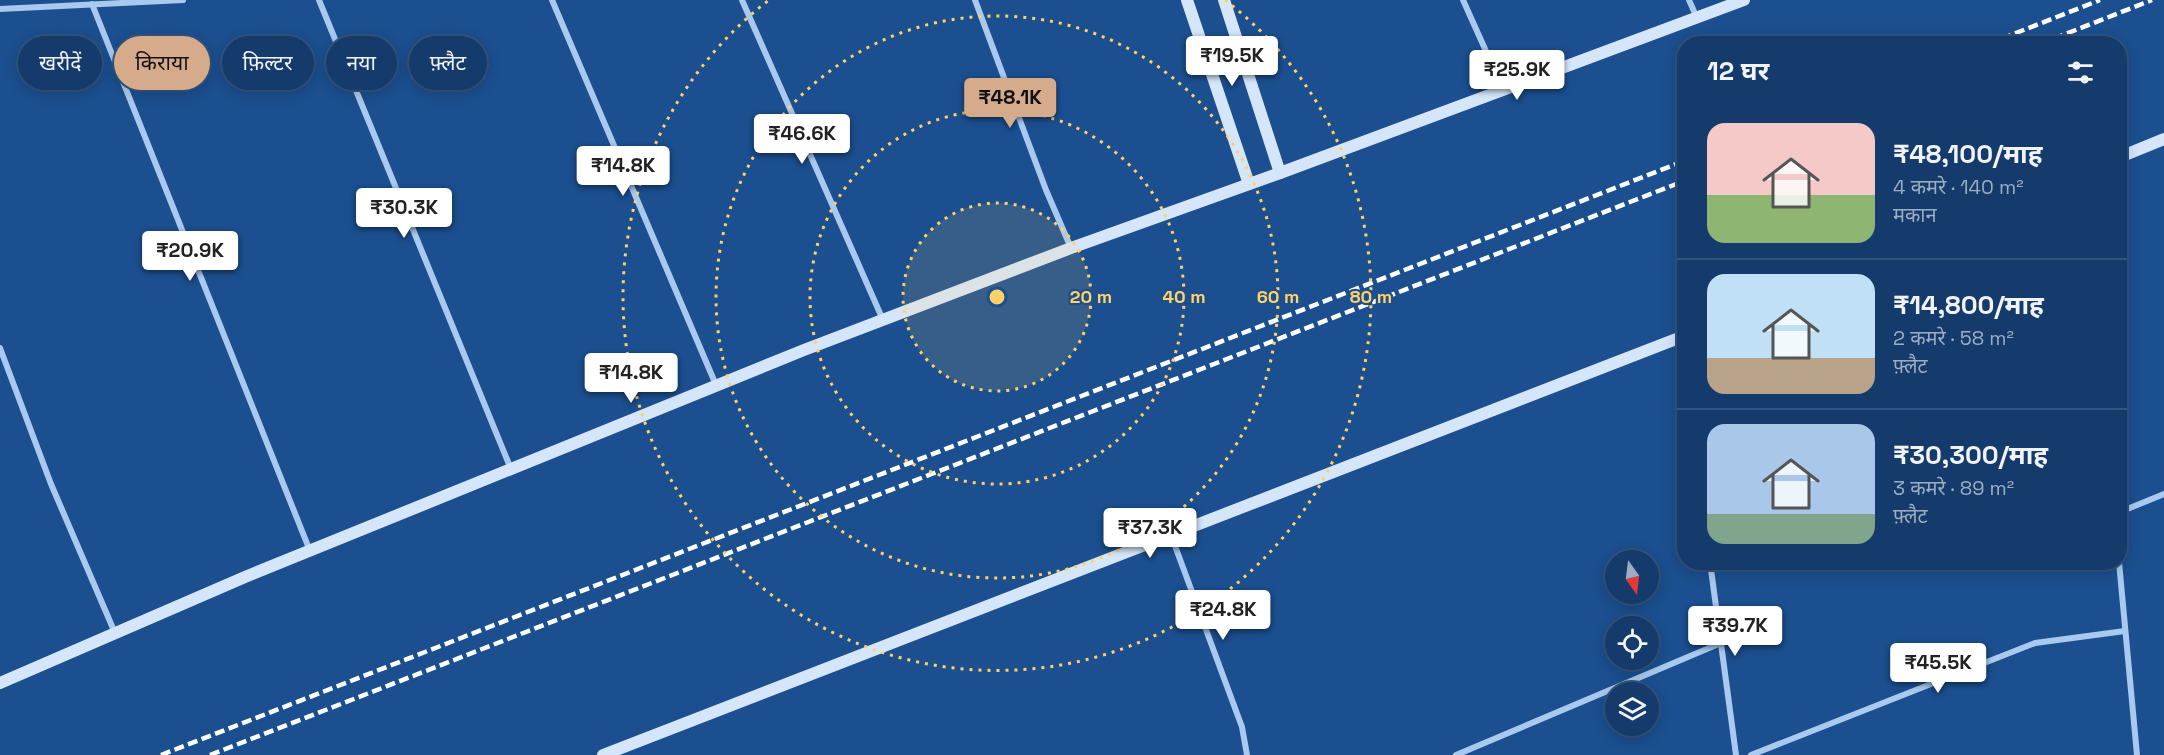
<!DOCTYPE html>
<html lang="hi">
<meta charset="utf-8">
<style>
body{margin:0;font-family:"Space Grotesk","Noto Sans Devanagari",sans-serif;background:#214673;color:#f1f3f6;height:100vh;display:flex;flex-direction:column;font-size:22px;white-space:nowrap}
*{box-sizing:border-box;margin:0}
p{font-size:20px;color:#9dadc1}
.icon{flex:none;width:33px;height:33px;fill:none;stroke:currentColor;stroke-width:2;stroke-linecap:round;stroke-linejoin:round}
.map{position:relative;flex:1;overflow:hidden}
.drawer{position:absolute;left:1677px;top:36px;width:450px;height:534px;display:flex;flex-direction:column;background:#143b6b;border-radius:24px;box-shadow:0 3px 15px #0003,0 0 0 2px #33557e}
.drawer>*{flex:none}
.banner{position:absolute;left:18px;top:36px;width:570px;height:54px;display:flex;gap:12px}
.needle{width:39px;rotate:166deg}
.buttons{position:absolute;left:1605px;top:550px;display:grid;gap:12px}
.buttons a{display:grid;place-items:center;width:54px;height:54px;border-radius:50%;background:#143b6b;box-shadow:0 3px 15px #0003,0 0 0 2px #33557e;font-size:30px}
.price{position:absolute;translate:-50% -51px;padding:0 14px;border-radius:6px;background:#fff;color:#222;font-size:20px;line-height:39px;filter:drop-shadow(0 2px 3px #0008)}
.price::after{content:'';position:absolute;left:50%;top:36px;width:18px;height:14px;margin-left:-9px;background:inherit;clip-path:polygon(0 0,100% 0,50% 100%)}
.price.active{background:#d6ab8b;color:#111}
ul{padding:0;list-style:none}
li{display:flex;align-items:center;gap:18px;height:150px;padding:0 30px}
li+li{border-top:2px solid #33557e}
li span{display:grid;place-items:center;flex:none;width:168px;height:120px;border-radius:18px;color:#555}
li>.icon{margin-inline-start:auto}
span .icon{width:72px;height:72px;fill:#fffc;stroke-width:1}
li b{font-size:26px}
h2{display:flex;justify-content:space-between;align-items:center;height:72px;padding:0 30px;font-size:26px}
.tag{padding:0 21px;border-radius:27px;background:#143b6b;box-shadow:0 3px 15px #0003,0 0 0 2px #33557e;font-size:21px;line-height:54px}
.tag.active{background:#d6ab8b;color:#111}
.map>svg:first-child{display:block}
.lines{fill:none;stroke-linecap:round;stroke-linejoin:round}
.street{stroke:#a9c9ee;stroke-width:6}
.secondary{stroke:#d6e6fa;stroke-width:12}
.rail{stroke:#fff;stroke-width:4.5;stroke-dasharray:10 4.5;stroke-linecap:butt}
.ring{fill:none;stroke:#ffd166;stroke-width:3;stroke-dasharray:3 6}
.centre{fill:#ffd166;stroke:#1b4f8f;stroke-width:3}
.ring-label{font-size:18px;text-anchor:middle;font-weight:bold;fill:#ffd166;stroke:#1b4f8f;stroke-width:4.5;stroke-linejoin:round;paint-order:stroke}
</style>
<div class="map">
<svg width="2164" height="755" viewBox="0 0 2164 755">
<rect width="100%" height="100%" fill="#1b4f8f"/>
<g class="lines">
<g class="street">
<polyline points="319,0 511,469"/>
<polyline points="552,0 716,385"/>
<polyline points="742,0 883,320"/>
<polyline points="975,0 1046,190 1071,248"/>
<polyline points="1463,0 1503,89"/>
<polyline points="1689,0 1697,18"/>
<polyline points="92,4 310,551"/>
<polyline points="0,9 183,0"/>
<polyline points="1678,339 1684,387"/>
<polyline points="0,348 51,484 115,633"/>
<polyline points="2120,512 2164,494"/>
<polyline points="1171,535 1242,727 1247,755"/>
<polyline points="1710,562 1736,755"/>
<polyline points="2119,562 2137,755"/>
<polyline points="1456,755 1721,643"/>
<polyline points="1751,755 2035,643 2125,631"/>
</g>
<g class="secondary">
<polyline points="1187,0 1249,184"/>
<polyline points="1224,0 1280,173"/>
<polyline points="2120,157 2164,139"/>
<polyline points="0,683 245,577 804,350 1071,248 1280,173 1744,0"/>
<polyline points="603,755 1684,336"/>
</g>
<g class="rail">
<polyline points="1988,44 2100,0"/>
<polyline points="2040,44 2152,0"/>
<polyline points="161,755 1684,161"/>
<polyline points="210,755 1684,181"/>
</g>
</g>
<circle cx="997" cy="297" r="94" fill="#ffd166" fill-opacity=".12"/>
<g class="ring">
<circle cx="997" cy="297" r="94"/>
<circle cx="997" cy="297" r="187"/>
<circle cx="997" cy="297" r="281"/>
<path d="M1225 0A374 374 0 1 1 769 0"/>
</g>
<circle cx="997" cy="297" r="9" class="centre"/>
<g class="ring-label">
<text x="1091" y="303">20 m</text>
<text x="1184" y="303">40 m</text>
<text x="1278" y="303">60 m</text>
<text x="1371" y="303">80 m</text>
</g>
</svg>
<div class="buttons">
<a><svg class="needle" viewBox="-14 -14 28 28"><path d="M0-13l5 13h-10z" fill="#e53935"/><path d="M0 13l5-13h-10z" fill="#9dadc1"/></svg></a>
<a><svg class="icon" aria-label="locate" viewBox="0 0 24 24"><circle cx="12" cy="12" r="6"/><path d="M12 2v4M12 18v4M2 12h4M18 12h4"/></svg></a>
<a><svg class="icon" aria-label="layers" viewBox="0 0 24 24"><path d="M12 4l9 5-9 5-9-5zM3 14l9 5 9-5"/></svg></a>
</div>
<b class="price" style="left:1232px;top:87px">₹19.5K</b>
<b class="price" style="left:1517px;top:101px">₹25.9K</b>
<b class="price active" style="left:1010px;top:129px">₹48.1K</b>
<b class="price" style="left:802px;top:165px">₹46.6K</b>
<b class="price" style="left:623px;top:197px">₹14.8K</b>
<b class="price" style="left:404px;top:239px">₹30.3K</b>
<b class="price" style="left:190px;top:282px">₹20.9K</b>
<b class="price" style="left:631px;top:404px">₹14.8K</b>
<b class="price" style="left:1150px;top:559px">₹37.3K</b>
<b class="price" style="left:1223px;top:641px">₹24.8K</b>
<b class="price" style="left:1735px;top:657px">₹39.7K</b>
<b class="price" style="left:1938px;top:694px">₹45.5K</b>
<div class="banner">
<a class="tag">खरीदें</a>
<a class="tag active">किराया</a>
<a class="tag">फ़िल्टर</a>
<a class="tag">नया</a>
<a class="tag">फ़्लैट</a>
</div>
<section class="drawer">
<h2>12 घर<svg class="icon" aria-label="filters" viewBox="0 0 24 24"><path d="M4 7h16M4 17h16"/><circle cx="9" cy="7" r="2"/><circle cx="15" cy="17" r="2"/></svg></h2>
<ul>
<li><span style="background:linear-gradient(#f6c9c9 60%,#8fb573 0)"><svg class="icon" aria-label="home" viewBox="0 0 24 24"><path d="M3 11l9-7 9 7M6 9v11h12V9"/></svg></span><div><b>₹48,100/माह</b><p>4 कमरे · 140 m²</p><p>मकान</p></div></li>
<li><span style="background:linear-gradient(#bfe0f5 70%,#b9a48a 0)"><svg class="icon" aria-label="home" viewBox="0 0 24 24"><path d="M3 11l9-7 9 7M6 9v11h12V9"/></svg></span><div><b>₹14,800/माह</b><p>2 कमरे · 58 m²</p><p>फ़्लैट</p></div></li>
<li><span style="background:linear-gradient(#a9c7e8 75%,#7fa58c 0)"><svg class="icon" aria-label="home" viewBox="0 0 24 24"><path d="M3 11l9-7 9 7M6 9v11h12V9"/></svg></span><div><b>₹30,300/माह</b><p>3 कमरे · 89 m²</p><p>फ़्लैट</p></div></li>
</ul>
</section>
</div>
